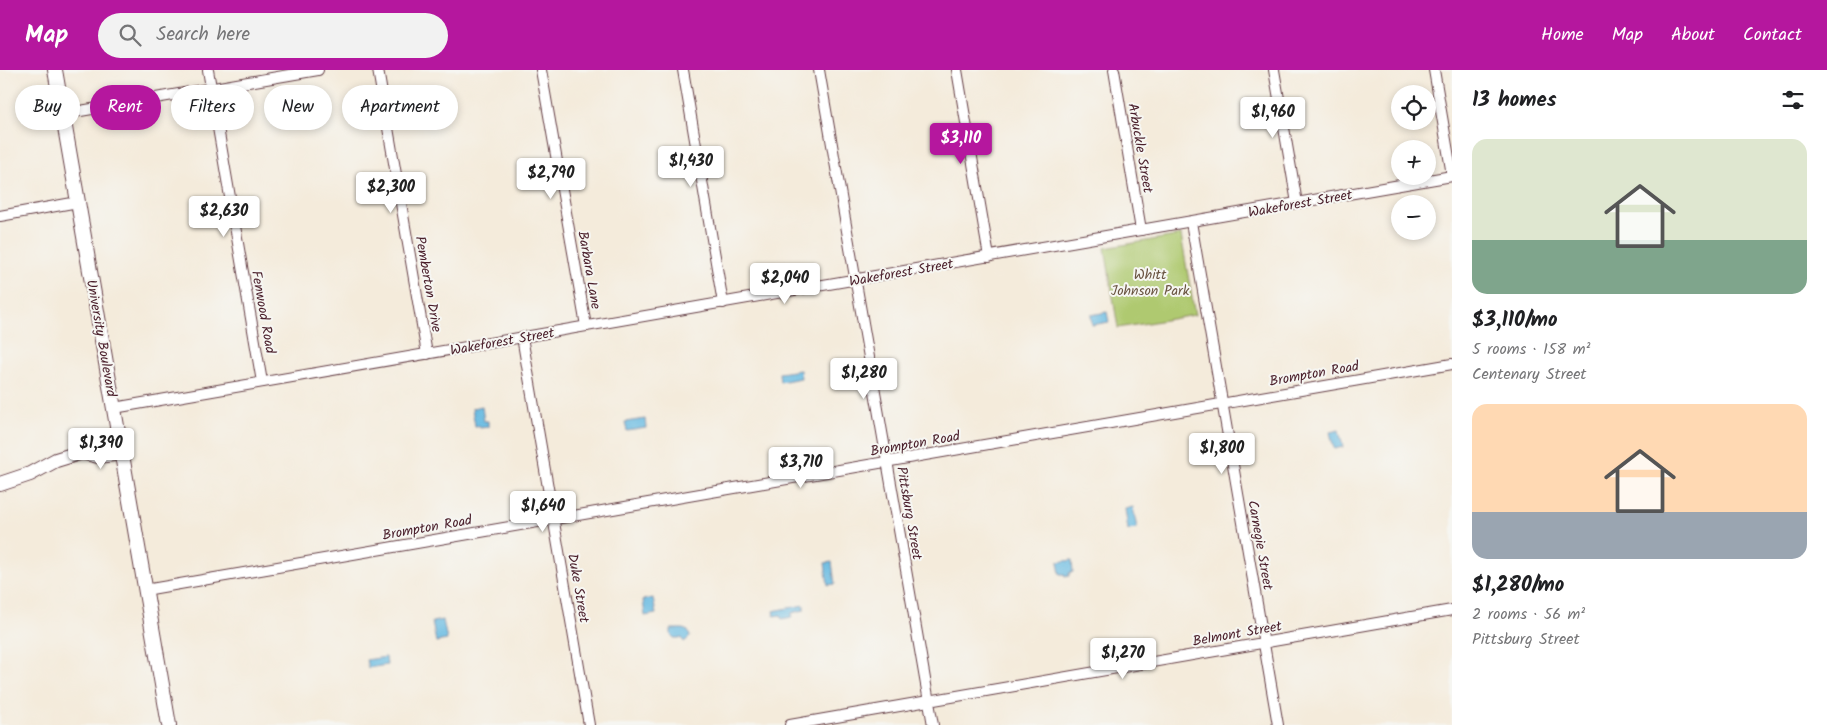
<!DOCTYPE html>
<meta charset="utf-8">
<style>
body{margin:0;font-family:Kalam,sans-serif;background:#f2f2f2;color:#202124;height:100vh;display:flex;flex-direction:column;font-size:19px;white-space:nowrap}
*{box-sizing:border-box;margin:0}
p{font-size:16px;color:#757577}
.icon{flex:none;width:28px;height:28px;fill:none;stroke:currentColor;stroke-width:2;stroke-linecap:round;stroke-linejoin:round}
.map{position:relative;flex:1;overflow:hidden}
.drawer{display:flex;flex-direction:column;background:#fff;width:375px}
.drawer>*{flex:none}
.hud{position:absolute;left:15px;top:15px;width:475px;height:45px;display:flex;gap:10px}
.tools{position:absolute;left:1391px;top:15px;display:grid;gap:10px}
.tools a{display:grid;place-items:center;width:45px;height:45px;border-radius:50%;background:#fff;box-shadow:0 2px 8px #0003;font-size:25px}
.price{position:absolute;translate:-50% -42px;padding:0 11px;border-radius:5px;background:#fff;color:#222;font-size:16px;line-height:32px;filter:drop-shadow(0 1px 2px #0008)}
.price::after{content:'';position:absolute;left:50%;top:30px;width:15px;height:11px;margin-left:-8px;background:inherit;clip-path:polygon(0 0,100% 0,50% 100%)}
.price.on{background:#b5179e;color:#fff}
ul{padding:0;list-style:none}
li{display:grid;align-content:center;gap:10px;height:265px;padding:0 20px}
li span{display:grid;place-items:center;height:155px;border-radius:15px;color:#555}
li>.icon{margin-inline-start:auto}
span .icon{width:90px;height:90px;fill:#fffc;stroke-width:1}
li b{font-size:21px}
h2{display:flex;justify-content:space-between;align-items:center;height:60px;padding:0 20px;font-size:21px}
.chip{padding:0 18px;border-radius:22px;background:#fff;box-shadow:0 2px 8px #0003;font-size:18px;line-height:45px}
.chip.on{background:#b5179e;color:#fff}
header{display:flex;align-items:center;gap:30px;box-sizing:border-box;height:70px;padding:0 25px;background:#b5179e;color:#fff}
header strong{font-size:24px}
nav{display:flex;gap:28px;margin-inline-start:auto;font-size:18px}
.search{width:350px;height:45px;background:#f2f2f2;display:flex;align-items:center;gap:12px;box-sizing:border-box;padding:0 18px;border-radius:28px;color:#757577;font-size:19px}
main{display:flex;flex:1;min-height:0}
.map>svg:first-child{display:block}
.green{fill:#afc96f;stroke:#7c744d}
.water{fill:#65b9e1;stroke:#586c86}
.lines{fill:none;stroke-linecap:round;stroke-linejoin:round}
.street-casing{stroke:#643e45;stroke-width:12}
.secondary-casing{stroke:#643e45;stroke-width:16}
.street{stroke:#fff;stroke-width:10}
.secondary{stroke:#fff;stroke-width:14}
.labels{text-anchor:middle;stroke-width:4;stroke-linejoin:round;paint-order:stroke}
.street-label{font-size:14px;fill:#4a1f2b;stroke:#f6f6f2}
.park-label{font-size:14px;fill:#68523f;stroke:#f6f6f2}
</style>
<header>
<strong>Map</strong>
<div class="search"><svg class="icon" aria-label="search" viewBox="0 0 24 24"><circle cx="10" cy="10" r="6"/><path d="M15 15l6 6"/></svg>Search here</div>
<nav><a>Home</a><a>Map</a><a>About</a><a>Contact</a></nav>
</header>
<main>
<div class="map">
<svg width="1452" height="655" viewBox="0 0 1452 655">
<rect width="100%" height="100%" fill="#f6f6f2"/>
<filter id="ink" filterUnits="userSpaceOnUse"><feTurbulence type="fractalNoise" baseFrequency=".02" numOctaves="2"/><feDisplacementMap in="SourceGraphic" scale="10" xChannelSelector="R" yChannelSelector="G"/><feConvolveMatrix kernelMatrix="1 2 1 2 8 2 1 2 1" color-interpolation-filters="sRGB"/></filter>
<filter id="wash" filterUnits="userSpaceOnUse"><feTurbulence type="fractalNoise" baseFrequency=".0096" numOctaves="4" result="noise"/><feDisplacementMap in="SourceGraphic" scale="20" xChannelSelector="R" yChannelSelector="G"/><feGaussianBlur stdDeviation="1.12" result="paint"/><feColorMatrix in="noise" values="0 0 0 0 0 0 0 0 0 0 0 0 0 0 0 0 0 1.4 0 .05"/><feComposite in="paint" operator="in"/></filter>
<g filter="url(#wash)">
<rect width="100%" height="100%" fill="#f4ebdb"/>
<polygon class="green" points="1181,165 1195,245 1118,258 1105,178"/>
<g class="water">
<polygon points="1107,242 1109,252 1092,255 1091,245"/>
<polygon points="800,300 801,308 780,312 779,303"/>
<polygon points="482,336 484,351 488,351 488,357 480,358 480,356 475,356 472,338"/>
<polygon points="645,349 646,358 627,361 625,352"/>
<polygon points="1339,360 1343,377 1334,379 1330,362"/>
<polygon points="1133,437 1137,459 1128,460 1125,439"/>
<polygon points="1072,490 1073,502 1069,503 1069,506 1065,507 1064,504 1060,504 1058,492"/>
<polygon points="832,492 835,514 828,515 825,493"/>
<polygon points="653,528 656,544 645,546 643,530"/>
<polygon points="804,535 804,540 792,543 792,547 782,549 781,545 774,546 773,541"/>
<polygon points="443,550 447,570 436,572 432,552"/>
<polygon points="671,559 683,559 688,561 690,567 684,572 682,568 674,568 671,565"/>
<polygon points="386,587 387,595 368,598 366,590"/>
</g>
</g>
<g filter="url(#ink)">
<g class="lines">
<g class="street-casing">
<g id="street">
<polyline points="208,0 262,312"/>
<polyline points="378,0 427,284"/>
<polyline points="541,0 586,256"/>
<polyline points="683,0 723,233"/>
<polyline points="819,0 933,655"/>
<polyline points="957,0 989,187"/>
<polyline points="1114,0 1141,160"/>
<polyline points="1274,0 1297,133"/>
<polyline points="1434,0 1452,105"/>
<polyline points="63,44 318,0"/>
<polyline points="0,146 78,132"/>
<polyline points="1191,152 1278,655"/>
<polyline points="522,267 589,655"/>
<polyline points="114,338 1452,106"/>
<polyline points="145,520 1452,294"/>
<polyline points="790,655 1452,540"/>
</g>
</g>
<g class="secondary-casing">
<g id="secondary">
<polyline points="55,0 169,655"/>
<path d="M82 382C92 369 103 368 119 365"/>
<polyline points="0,414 30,404 56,390 82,382 98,386 122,383"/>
</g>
</g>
<use href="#street" class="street"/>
<use href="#secondary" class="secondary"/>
</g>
</g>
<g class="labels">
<g class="street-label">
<text transform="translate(1141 78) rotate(80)" y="5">Arbuckle Street</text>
<text transform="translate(1300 133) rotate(-10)" y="5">Wakeforest Street</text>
<text transform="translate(590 200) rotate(80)" y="5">Barbara Lane</text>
<text transform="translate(901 202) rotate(-10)" y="5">Wakeforest Street</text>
<text transform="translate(429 214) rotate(80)" y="5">Pemberton Drive</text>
<text transform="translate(264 242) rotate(80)" y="5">Fenwood Road</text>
<text transform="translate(102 268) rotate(80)" y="5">University Boulevard</text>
<text transform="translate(502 271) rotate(-10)" y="5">Wakeforest Street</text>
<text transform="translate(1314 303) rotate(-10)" y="5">Brompton Road</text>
<text transform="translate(915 373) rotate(-10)" y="5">Brompton Road</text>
<text transform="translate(910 443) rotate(80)" y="5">Pittsburg Street</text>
<text transform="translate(427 457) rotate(-10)" y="5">Brompton Road</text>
<text transform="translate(1261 475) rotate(80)" y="5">Carnegie Street</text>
<text transform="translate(579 518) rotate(80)" y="5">Duke Street</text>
<text transform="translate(1237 563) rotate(-10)" y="5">Belmont Street</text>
</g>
<g class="park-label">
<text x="1150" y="209">Whitt<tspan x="1150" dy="16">Johnson Park</tspan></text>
</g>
</g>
</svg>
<div class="tools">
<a><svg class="icon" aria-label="locate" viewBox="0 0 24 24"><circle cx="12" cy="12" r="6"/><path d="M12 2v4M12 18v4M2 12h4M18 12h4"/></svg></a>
<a>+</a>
<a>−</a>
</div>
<b class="price" style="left:1273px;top:69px">$1,960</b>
<b class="price on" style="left:961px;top:95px">$3,110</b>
<b class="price" style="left:691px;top:118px">$1,430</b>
<b class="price" style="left:551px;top:130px">$2,790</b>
<b class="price" style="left:391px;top:144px">$2,300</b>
<b class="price" style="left:224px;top:168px">$2,630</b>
<b class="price" style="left:785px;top:235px">$2,040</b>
<b class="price" style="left:864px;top:330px">$1,280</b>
<b class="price" style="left:101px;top:400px">$1,390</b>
<b class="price" style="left:1222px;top:405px">$1,800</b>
<b class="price" style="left:801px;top:419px">$3,710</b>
<b class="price" style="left:543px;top:463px">$1,640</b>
<b class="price" style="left:1123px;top:610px">$1,270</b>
<div class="hud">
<a class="chip">Buy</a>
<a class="chip on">Rent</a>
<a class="chip">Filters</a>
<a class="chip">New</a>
<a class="chip">Apartment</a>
</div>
</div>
<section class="drawer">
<h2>13 homes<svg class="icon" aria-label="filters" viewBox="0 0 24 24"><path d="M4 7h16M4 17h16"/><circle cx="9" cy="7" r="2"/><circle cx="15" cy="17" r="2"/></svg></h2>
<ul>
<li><span style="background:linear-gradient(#dfe7d0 65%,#7fa58c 0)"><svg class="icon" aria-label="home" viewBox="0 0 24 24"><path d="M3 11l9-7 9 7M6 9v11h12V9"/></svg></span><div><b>$3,110/mo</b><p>5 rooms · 158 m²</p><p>Centenary Street</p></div></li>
<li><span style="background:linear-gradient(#ffd9b3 70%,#9aa5b1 0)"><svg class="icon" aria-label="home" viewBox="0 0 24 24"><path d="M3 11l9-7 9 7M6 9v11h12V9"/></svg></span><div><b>$1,280/mo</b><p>2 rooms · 56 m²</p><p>Pittsburg Street</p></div></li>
</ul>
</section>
</main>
